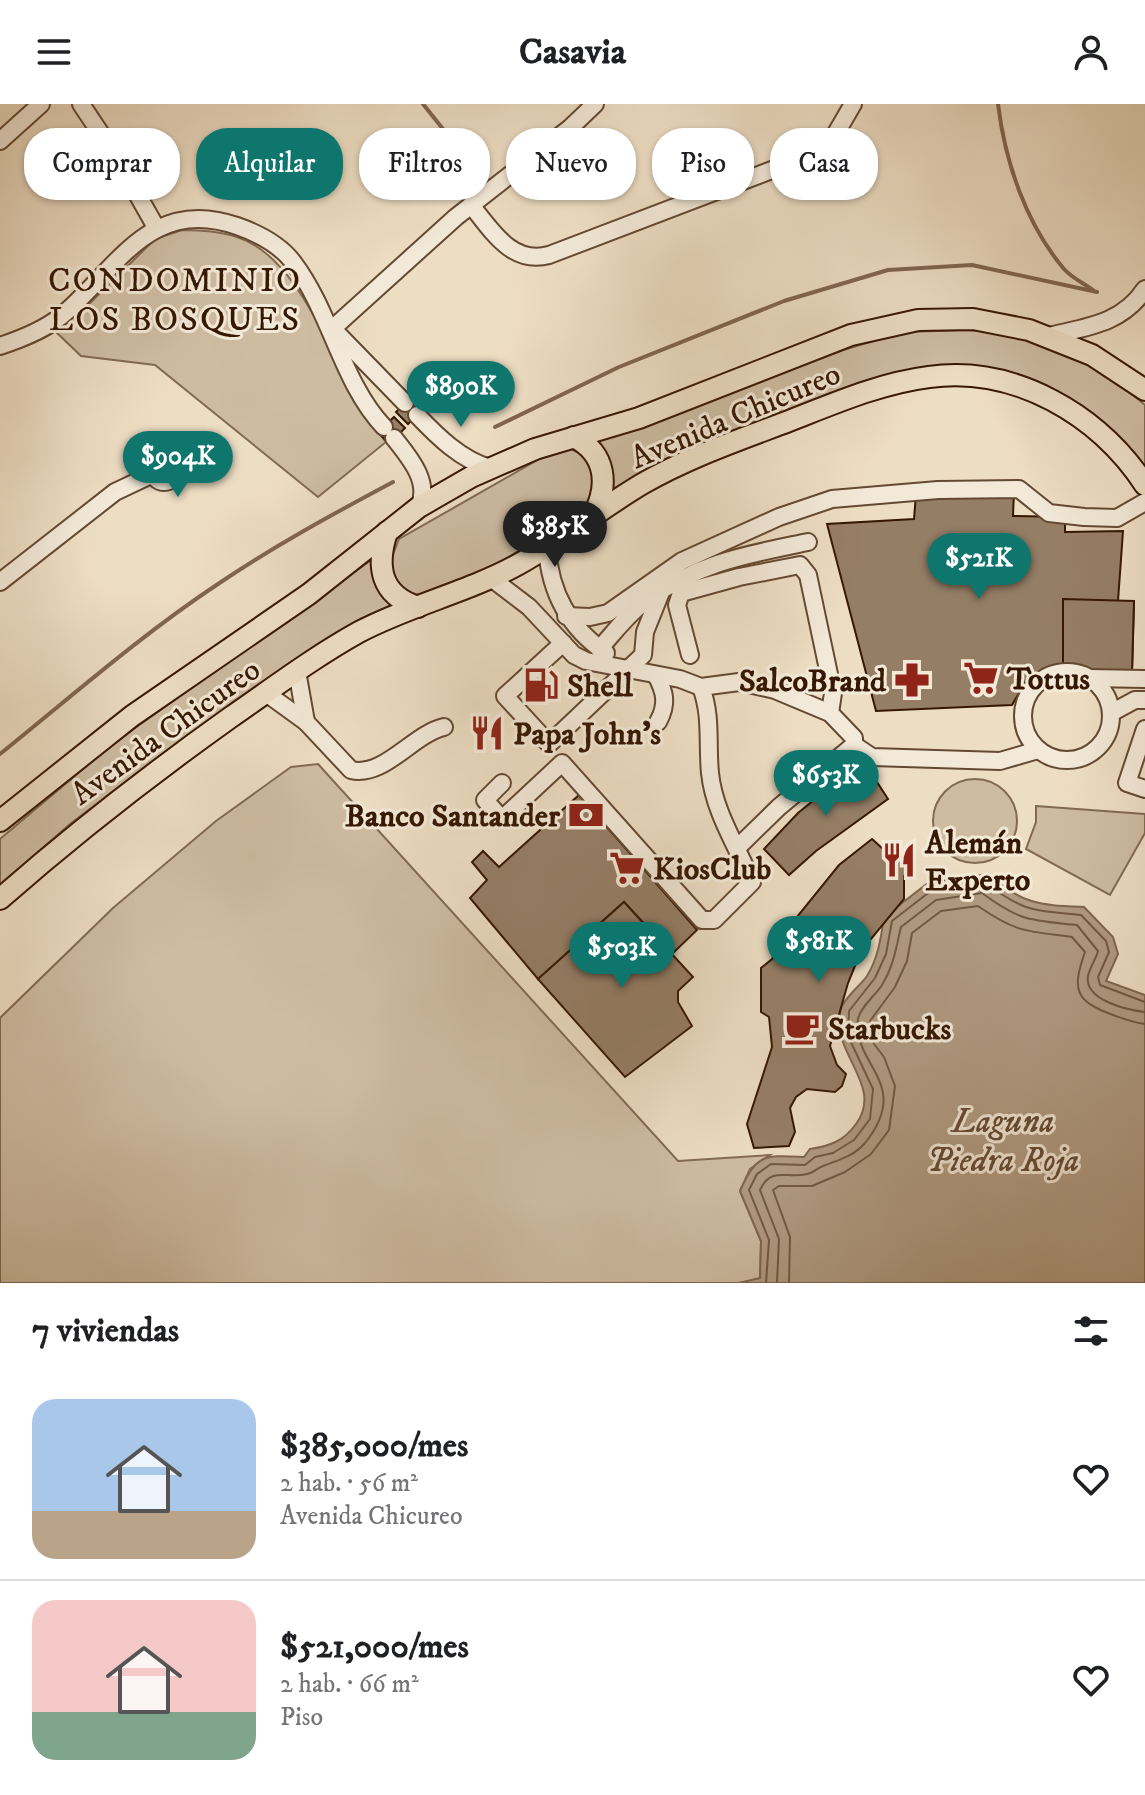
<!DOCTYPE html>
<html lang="es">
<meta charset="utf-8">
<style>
body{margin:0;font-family:"IM FELL DW Pica",serif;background:#f2f2f2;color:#202124;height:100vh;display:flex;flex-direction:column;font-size:30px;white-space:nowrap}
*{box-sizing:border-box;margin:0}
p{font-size:26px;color:#757577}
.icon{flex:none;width:44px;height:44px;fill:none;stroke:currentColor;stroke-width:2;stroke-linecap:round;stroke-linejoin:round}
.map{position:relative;height:1179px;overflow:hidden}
.panel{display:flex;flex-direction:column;background:#fff;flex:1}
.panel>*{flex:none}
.hud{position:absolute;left:24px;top:24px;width:1098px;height:72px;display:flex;gap:16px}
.price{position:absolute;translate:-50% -68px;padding:0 18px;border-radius:28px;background:#0f766e;color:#fff;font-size:26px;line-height:52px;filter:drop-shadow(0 2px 4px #0008)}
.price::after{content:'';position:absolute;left:50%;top:48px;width:24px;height:18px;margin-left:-12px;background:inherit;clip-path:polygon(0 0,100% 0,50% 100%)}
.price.active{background:#222;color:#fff}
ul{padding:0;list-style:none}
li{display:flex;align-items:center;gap:24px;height:200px;padding:0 32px}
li+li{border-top:2px solid #e0e0e0}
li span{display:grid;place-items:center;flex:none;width:224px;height:160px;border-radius:24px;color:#555}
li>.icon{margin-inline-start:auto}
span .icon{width:96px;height:96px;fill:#fffc;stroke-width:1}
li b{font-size:34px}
h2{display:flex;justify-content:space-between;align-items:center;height:96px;padding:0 32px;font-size:34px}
.chip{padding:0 28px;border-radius:32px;background:#fff;box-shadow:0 2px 6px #0004;font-size:28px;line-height:72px}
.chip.active{background:#0f766e;color:#fff}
header{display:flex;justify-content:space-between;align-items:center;height:104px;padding:0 32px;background:#fff;font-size:36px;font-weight:700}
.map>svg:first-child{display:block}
.green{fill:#cebca2;stroke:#826a52;stroke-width:2}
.water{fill:#af9a81;stroke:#7f664e;stroke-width:2}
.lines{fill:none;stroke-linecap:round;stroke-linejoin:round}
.shore{stroke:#725942;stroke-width:2}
.stream{stroke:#7f664e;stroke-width:4}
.building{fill:#957e66;stroke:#361802;stroke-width:2}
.minor-casing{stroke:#644932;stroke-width:20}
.major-casing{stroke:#361802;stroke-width:24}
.minor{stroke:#f3e9d8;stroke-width:16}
.major{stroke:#edddc3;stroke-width:20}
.labels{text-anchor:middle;stroke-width:6;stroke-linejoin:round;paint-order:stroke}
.street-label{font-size:32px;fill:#361802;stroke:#f3e9d8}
.poi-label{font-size:32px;font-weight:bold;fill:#361802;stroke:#f3e9d8;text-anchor:start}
.neighbourhood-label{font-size:34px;letter-spacing:2px;fill:#361802;stroke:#f3e9d8}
.water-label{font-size:34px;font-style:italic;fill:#664c35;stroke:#f3e9d8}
</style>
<header><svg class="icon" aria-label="menu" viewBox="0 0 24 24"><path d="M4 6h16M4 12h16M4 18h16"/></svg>Casavia<svg class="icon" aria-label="person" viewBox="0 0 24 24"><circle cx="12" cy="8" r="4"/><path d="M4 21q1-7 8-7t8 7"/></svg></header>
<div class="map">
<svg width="1145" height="1179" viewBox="0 0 1145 1179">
<rect width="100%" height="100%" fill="#edddc3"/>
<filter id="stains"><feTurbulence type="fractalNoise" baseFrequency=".0025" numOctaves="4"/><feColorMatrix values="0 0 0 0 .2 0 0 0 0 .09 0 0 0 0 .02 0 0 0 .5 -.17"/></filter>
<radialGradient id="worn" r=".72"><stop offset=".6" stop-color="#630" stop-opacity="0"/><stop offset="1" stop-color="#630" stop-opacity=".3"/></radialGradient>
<g class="green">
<path d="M182 126C201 126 219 127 237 133 309 156 338 284 386 338L318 393 155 261 81 252 55 227 88 201 155 135Z"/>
<path d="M968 226C984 228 1002 228 1018 231 1063 239 1112 272 1145 301V363L1113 329 957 263 665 358 613 385 610 358 595 337 843 246 904 228Z"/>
<path d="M566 344C601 353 604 385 580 409L502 457 427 492C404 491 395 479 390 458L399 435 555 346Z"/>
<polygon points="370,457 397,500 149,660 70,720 0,781 0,735 114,639"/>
<polygon points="318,660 678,1057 770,1051 750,1065 740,1087 761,1137 760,1175 739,1179 0,1179 0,914 113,804 216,717 291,663"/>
<circle cx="975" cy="717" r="42"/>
<polygon points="1036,702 1145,710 1145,729 1110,791 1026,745 1036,718"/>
</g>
<path class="water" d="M988 770C1023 801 1040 801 1084 803L1113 833 1118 850 1106 877 1145 891V1179H739L760 1174 761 1137 740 1087C757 1049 765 1051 804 1053L810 1045C830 1042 844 1037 856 1020 885 981 829 949 841 905 843 895 860 882 867 872 878 854 881 834 884 813L928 779Z"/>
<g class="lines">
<g class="shore">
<path d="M766 1179 769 1136 749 1086 757 1070 771 1060 805 1061 815 1053 833 1049 854 1036 870 1015 873 985 848 932 849 907 875 874 886 850 892 817 932 786 985 779C1027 809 1032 806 1081 811L1106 837 1109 848 1098 873 1100 881 1145 898"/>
<path d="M777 1179 779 1135 760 1086C771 1062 787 1075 807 1070 814 1069 817 1064 823 1062 838 1056 853 1053 865 1039 913 979 852 962 858 915 860 903 876 891 882 881 894 862 896 843 901 823L936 796 982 789C1021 818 1030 816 1077 821L1098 847C1096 855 1090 863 1088 872 1084 896 1127 906 1145 908"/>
<path d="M789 1179 790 1133 773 1086 779 1082H812L845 1068 871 1050 889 1026 895 982 884 953 874 940 870 917 895 883 907 857 912 829 941 807 978 802C1017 829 1026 827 1072 833L1085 848C1072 885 1074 897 1113 911 1124 915 1134 919 1145 920"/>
</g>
<g class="stream">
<polyline points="423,0 447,30"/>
<path d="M998 0C1005 58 1026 120 1064 165 1072 174 1085 180 1094 187"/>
<polyline points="495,323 619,263 784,197 888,166 972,161 1097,188"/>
<path d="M0 650C72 592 141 531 218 480 274 442 333 410 393 378"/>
</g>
</g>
<g class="building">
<polygon points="417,288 429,299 408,320 396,308"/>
<polygon points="394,313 405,324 389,340 378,328"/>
<polygon points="1014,387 1013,412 1065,413 1065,428 1123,427 1118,497 1134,497 1132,568 1063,565 1029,572 1012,601 876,607 827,420 914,415 916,390"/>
<polygon points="1063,495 1134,497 1132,568 1063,565"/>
<polygon points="866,661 888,695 816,747 789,771 764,745 798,709 841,674"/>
<polygon points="579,691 697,826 672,850 624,798 538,875 470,794 487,776 472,758 483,747 499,763"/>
<polygon points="872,735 884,746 894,740 913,763 904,772 904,795 861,847 848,879 830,942 837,961 846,970 842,982 835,988 807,985 796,993 790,1004 795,1028 789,1042 754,1044 747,1020 772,943 769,913 761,908 761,864 772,855 788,824 839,761"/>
<polygon points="624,798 693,873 678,887 678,898 692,922 625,973 538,875"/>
</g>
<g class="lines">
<g class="minor-casing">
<g id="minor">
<polyline points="81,0 115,51 157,125"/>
<polyline points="0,37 41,0"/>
<path d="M471 101C492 127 512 161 549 151L811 51 835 31 853 0"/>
<polyline points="332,225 456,113 570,24 595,0"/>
<polyline points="334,226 405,299"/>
<path d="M1049 232C1086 223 1122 220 1145 185"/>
<path d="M0 242C21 235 42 227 60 213 116 167 149 91 237 122 257 129 280 141 293 158 331 208 342 279 384 323"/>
<path d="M417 311C437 332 461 356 490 364"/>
<path d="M394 334C409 353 431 378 419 403"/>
<circle cx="164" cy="367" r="11"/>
<path d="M547 444C550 488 569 524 606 549"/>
<polyline points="491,474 529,503 574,551 586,557 680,575 701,583 739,578 775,586 830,609 854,634 854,641 872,653 1000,657 1038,646"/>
<polyline points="0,478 115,388 153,370"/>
<polyline points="566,512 590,513 608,509 682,457 779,413 832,395 938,386 1019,385 1049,409 1084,413 1117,414 1145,398"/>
<polyline points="563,539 505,592 549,640 643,551 645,528 661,488"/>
<path d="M599 545C614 529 629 508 647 496 700 458 746 451 808 438"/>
<polyline points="690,551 677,501 681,489 739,473 800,461 808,471 833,589 830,609"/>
<polyline points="297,567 306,618"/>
<circle cx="1067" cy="612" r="44"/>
<path d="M656 571C665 588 668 600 658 618"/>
<polyline points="1088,574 1145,575"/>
<path d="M266 589 306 618 351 666C384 674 413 630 444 623"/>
<polyline points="1111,609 1135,596 1145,596"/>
<polyline points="1145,625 1127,679 1145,685"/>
<path d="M502 679 485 696 502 715 562 659 702 816H714L752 778C737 742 714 708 710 669 707 639 712 612 701 583"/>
<polyline points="737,744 779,703 854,641"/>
</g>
</g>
<g class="major-casing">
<g id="major">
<path d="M574 333C607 350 609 382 593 412"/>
<path d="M387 428C376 462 380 491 418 503"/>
<polyline points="0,717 132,612 309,490 419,403 471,373 535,345 639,314 851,231 918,216 973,215 1029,226 1092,251 1145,286"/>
<path d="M0 795C74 730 151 670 231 613 273 584 314 553 359 528 410 501 468 488 519 460 562 436 600 405 642 380 689 353 739 336 789 317 835 299 881 279 929 273 1015 261 1099 311 1145 381"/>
</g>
</g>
<use href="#minor" class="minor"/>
<use href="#major" class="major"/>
</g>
<defs>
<g id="supermarket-bare" transform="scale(2.76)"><path d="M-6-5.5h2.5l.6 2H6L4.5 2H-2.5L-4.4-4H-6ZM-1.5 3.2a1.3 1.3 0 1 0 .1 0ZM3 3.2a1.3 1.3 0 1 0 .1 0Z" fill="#8f2418" stroke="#f3e9d8" stroke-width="2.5" paint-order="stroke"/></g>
<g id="pharmacy-bare" transform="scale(2.76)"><path d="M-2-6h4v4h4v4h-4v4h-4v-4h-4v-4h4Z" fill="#8f2418" stroke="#f3e9d8" stroke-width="2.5" paint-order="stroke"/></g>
<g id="fuel-bare" transform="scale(2.76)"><path d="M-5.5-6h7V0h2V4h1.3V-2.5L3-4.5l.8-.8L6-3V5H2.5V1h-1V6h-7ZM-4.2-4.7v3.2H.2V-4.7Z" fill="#8f2418" stroke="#f3e9d8" stroke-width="2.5" paint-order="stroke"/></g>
<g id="restaurant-bare" transform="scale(2.76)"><path d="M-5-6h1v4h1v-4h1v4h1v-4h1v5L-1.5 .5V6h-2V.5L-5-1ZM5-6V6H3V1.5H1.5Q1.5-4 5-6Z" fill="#8f2418" stroke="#f3e9d8" stroke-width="2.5" paint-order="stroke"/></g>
<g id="bank-bare" transform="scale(2.76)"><path d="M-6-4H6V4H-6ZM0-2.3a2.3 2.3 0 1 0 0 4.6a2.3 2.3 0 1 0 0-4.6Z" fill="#8f2418" stroke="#f3e9d8" stroke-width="2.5" paint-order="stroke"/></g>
<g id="cafe-bare" transform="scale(2.76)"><path d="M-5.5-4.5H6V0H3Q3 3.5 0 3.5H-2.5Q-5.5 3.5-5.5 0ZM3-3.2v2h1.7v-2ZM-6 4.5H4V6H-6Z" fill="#8f2418" stroke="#f3e9d8" stroke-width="2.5" paint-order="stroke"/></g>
</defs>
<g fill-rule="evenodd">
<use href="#supermarket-bare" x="981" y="574"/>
<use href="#pharmacy-bare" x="912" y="576"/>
<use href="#fuel-bare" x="541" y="581"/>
<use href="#restaurant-bare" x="487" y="629"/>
<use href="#bank-bare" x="586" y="711"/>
<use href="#restaurant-bare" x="899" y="756"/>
<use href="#supermarket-bare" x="627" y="764"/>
<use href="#cafe-bare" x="802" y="924"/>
</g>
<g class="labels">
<g class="street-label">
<text transform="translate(735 311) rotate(-23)" y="11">Avenida Chicureo</text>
<text transform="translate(165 627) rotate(-36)" y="11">Avenida Chicureo</text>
</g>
<g class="poi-label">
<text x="1007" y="585">Tottus</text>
<text x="886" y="587" text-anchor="end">SalcoBrand</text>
<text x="567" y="592">Shell</text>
<text x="513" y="640">Papa John's</text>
<text x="560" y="722" text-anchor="end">Banco Santander</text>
<text x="925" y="749">Alemán<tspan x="925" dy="37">Experto</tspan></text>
<text x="653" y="775">KiosClub</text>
<text x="828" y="935">Starbucks</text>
</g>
<g class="neighbourhood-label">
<text x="175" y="187">CONDOMINIO<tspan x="175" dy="39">LOS BOSQUES</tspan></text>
</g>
<g class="water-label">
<text x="1003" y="1028">Laguna<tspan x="1003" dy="39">Piedra Roja</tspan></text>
</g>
</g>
<rect width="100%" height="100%" filter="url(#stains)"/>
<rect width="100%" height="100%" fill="url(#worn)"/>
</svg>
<b class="price" style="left:461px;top:325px">$890K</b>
<b class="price" style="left:178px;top:395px">$904K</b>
<b class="price active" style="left:555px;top:465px">$385K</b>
<b class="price" style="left:979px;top:497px">$521K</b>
<b class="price" style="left:826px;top:714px">$653K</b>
<b class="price" style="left:819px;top:880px">$581K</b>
<b class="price" style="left:622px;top:886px">$503K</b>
<div class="hud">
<a class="chip">Comprar</a>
<a class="chip active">Alquilar</a>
<a class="chip">Filtros</a>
<a class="chip">Nuevo</a>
<a class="chip">Piso</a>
<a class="chip">Casa</a>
</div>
</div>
<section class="panel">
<h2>7 viviendas<svg class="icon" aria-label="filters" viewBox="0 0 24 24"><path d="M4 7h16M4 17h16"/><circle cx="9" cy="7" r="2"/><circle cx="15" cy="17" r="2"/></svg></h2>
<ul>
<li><span style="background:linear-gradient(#a9c7e8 70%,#b9a48a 0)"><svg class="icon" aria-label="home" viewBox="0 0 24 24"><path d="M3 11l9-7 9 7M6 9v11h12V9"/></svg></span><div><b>$385,000/mes</b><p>2 hab. · 56 m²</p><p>Avenida Chicureo</p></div><svg class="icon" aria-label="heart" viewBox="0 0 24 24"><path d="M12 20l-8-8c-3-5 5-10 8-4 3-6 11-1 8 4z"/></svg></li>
<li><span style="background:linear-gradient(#f6c9c9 70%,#7fa58c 0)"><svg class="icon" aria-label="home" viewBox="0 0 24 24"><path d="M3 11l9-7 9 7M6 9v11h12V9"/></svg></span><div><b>$521,000/mes</b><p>2 hab. · 66 m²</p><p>Piso</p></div><svg class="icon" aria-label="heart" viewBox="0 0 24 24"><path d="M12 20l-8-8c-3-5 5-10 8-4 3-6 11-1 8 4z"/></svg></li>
</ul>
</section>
